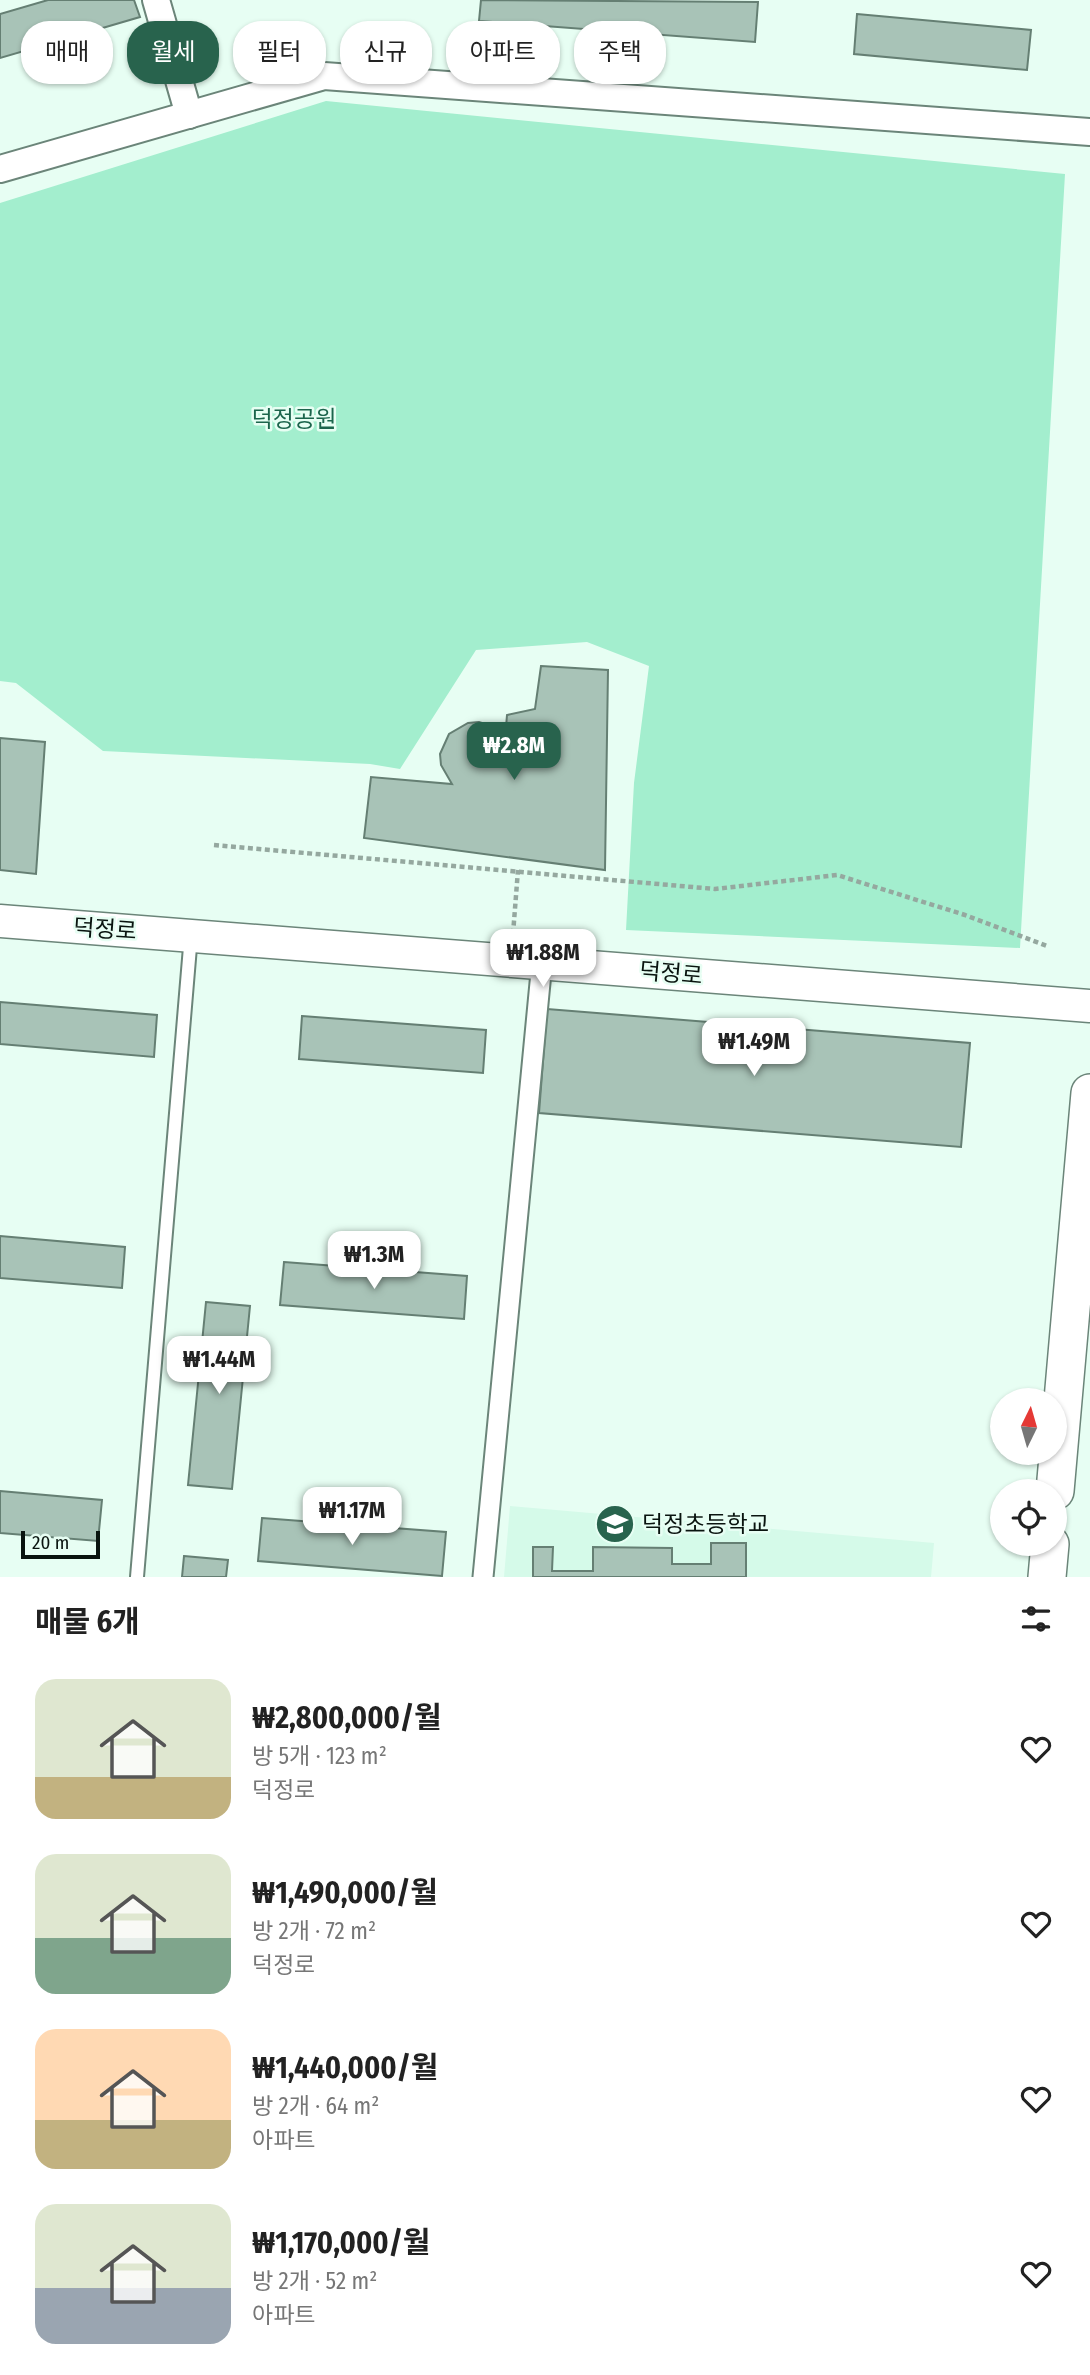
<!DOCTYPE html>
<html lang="ko">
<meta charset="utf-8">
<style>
body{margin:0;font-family:"Fira Sans Condensed","Noto Sans KR",sans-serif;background:#f6f6f6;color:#222;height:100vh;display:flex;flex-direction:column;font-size:26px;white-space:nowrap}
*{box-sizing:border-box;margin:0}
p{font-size:23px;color:#767676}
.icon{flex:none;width:38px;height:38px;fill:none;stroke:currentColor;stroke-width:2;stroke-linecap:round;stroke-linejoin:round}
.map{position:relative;height:1577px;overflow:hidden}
.details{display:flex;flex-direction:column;background:#fff;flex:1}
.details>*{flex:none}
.banner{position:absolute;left:21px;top:21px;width:700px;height:63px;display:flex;gap:14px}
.needle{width:46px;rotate:5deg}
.buttons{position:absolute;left:990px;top:1388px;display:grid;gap:14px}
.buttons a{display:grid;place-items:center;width:77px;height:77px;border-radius:50%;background:#fff;box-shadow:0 2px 5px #0004;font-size:35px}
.scale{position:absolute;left:21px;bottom:18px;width:79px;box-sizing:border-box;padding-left:7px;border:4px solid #09140f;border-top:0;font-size:19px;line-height:24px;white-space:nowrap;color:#09140f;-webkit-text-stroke:5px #e7fef3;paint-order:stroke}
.price{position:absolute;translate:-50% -60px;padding:0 16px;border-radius:14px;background:#fff;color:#222;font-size:23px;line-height:46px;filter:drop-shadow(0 2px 4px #0008)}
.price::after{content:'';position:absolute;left:50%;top:42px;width:21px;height:16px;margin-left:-10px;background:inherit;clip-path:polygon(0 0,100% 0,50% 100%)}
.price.on{background:#28634d;color:#fff}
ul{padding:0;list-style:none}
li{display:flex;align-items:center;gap:21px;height:175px;padding:0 35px}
li span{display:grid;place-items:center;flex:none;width:196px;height:140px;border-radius:21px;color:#555}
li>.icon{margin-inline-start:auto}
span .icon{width:84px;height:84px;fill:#fffc;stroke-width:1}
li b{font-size:30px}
h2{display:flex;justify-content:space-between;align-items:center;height:84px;padding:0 35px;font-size:30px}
.tag{padding:0 24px;border-radius:28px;background:#fff;box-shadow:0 2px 5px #0004;font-size:24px;line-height:63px}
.tag.on{background:#28634d;color:#fff}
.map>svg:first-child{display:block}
.built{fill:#d5fae9}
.green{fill:#a3eece}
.building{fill:#a8c3b7;stroke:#657f73;stroke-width:2}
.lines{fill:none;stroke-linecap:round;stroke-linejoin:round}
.service-casing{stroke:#6b8579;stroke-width:16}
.pedestrian-casing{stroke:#6b8579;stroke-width:23}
.minor-casing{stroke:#6b8579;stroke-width:30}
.tertiary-casing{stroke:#6b8579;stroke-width:35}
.secondary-casing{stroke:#6b8579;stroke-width:40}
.path{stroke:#95a89f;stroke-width:4.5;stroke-dasharray:5 3.5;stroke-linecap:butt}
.service{stroke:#fff;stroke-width:12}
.pedestrian{stroke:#fff;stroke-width:19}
.minor{stroke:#fff;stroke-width:26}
.tertiary{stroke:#fff;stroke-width:32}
.secondary{stroke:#fff;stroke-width:37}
.labels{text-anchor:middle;stroke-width:5;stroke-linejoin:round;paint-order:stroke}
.park-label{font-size:23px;fill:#1b654c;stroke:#e7fef3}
.street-label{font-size:23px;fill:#09140f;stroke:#e7fef3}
.poi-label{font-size:23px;fill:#09140f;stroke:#e7fef3;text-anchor:start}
</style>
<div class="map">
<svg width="1090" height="1577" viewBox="0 0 1090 1577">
<rect width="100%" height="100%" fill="#e7fef3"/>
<polygon class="built" points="510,1506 934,1543 931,1577 504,1577"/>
<polygon class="green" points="326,101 1065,174 1020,948 626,930 634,783 649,666 587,642 476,650 400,769 370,764 103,751 16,683 0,681 0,203"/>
<g class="building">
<polygon points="48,0 134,0 140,17 0,58 0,14"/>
<polygon points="481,0 758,2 755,42 479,21"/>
<polygon points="857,14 1031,30 1027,70 854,54"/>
<polygon points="541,666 608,670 605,870 364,838 371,777 452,784 441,765 440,754 449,734 468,723 479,722 491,726 505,739 507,715 535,709"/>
<polygon points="0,738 45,742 36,874 0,870"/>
<polygon points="0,1002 157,1015 154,1057 0,1044"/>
<polygon points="547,1009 970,1043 961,1147 539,1113"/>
<polygon points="302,1016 486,1030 483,1073 299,1059"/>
<polygon points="0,1236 125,1247 122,1288 0,1278"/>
<polygon points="284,1262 467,1276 464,1319 280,1305"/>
<polygon points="206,1302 250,1306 232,1489 188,1485"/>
<polygon points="0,1491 102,1500 98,1541 0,1533"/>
<polygon points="262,1518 446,1532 442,1576 258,1561"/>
<polygon points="711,1543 746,1543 746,1577 533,1577 533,1547 553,1547 552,1571 593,1571 593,1547 672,1548 672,1564 711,1564"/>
<polygon points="184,1556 228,1560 226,1577 182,1577"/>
</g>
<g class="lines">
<g class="service-casing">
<polyline id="service" points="137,1577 191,935"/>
</g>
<g class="pedestrian-casing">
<polyline id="pedestrian" points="483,1577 542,962"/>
</g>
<g class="minor-casing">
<g id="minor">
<polyline points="156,0 189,115"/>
<polyline points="0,169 324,76 1090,132"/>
</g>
</g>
<g class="tertiary-casing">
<polyline id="tertiary" points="0,921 1090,1006"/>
</g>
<g class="secondary-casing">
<g id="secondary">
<polyline points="1055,1491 1090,1093"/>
<polyline points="1047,1577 1050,1544"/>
</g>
</g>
<g class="path">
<polyline points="214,845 715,889 837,875 965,915 1047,946"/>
<polyline points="513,934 518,870"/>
</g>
<use href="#service" class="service"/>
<use href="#pedestrian" class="pedestrian"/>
<use href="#minor" class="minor"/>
<use href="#tertiary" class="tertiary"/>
<use href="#secondary" class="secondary"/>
</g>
<defs>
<g id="school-disc" transform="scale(2.0125)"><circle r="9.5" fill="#28634d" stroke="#e7fef3"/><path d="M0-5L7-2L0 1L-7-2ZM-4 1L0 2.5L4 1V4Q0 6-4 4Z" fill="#fff"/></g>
</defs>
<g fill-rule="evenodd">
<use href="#school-disc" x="615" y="1524"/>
</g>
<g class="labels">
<g class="park-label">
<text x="294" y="427">덕정공원</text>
</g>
<g class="street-label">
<text transform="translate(105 929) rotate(4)" y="8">덕정로</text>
<text transform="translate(671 973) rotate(5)" y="8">덕정로</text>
</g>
<g class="poi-label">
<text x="642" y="1532">덕정초등학교</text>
</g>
</g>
</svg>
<div class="buttons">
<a><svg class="needle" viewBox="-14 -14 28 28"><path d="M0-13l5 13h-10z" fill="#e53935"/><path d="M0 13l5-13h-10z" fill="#767676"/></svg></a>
<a><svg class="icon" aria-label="locate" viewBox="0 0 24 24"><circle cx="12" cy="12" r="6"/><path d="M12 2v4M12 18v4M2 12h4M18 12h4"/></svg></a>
</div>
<div class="scale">20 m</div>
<b class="price on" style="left:514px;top:782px">₩2.8M</b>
<b class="price" style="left:543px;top:989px">₩1.88M</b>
<b class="price" style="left:754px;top:1078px">₩1.49M</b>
<b class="price" style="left:374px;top:1291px">₩1.3M</b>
<b class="price" style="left:219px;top:1396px">₩1.44M</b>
<b class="price" style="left:352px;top:1547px">₩1.17M</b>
<div class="banner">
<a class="tag">매매</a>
<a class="tag on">월세</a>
<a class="tag">필터</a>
<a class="tag">신규</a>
<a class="tag">아파트</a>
<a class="tag">주택</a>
</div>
</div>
<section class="details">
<h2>매물 6개<svg class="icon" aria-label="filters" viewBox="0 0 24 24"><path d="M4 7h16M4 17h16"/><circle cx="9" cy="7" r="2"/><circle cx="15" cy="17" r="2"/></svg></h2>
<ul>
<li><span style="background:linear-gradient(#dfe7d0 70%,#c2b280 0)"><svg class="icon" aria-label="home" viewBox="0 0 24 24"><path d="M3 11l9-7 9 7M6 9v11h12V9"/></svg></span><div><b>₩2,800,000/월</b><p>방 5개 · 123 m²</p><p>덕정로</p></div><svg class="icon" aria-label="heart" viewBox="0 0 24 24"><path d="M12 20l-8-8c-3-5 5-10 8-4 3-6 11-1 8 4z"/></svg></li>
<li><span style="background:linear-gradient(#dfe7d0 60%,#7fa58c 0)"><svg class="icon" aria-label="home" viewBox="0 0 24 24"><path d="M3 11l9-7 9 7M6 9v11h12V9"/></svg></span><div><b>₩1,490,000/월</b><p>방 2개 · 72 m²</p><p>덕정로</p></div><svg class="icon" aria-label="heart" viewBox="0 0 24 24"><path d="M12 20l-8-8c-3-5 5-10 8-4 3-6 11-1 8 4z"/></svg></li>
<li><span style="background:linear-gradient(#ffd9b3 65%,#c2b280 0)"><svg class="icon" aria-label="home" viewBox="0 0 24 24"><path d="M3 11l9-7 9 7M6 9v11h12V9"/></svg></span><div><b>₩1,440,000/월</b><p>방 2개 · 64 m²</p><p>아파트</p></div><svg class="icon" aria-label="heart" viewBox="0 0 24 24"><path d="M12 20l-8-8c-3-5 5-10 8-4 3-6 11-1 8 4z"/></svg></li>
<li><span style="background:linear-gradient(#dfe7d0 60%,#9aa5b1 0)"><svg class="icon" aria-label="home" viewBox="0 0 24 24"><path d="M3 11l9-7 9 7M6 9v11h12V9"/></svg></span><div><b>₩1,170,000/월</b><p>방 2개 · 52 m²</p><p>아파트</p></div><svg class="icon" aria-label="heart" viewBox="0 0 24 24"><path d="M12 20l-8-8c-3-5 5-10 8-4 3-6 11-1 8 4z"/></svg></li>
</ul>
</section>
